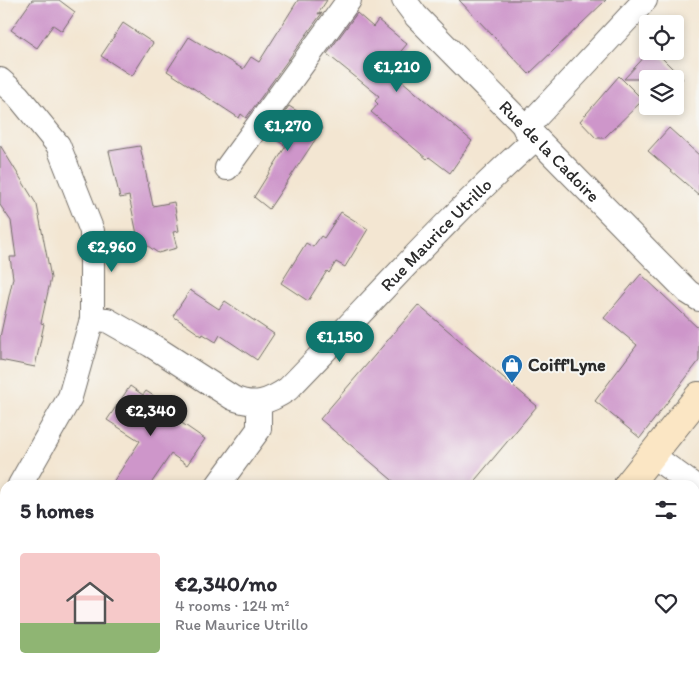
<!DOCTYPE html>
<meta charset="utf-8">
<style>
body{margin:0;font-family:Itim,sans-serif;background:#f7f7f7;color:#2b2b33;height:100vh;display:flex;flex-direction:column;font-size:19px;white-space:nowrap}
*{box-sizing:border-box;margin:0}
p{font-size:16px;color:#7c7c81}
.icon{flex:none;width:28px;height:28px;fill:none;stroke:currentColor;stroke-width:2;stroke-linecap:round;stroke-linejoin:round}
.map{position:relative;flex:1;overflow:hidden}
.details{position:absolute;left:0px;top:480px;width:700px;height:196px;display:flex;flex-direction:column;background:#fff;border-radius:15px 15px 0 0;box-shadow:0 2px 8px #0003}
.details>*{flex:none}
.buttons{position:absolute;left:639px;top:15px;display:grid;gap:10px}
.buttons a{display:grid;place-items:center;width:45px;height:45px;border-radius:5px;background:#fff;box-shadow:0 2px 8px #0003;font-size:25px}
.price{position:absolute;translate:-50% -42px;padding:0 11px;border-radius:18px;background:#0f766e;color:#fff;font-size:16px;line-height:32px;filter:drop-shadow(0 1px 2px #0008)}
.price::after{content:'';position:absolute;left:50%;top:30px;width:15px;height:11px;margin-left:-8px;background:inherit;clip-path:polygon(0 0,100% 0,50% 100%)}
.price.current{background:#222;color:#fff}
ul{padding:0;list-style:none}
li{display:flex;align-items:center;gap:15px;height:125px;padding:0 20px}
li+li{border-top:1px solid #e1e1e2}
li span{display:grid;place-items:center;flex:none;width:140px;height:100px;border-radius:5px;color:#555}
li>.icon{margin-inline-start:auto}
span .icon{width:60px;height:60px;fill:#fffc;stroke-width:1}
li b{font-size:21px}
h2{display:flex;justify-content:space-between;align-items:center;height:60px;padding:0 20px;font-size:21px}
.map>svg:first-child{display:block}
.building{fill:#ce96ca}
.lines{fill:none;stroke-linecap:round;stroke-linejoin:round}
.street-casing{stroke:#716c65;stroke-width:26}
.secondary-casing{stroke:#716c65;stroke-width:30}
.street{stroke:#fff;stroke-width:24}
.secondary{stroke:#fbe6c4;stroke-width:28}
.labels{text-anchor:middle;stroke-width:4;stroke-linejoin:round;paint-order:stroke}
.street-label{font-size:18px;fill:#2b2b2b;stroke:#f6f6f2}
.poi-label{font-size:18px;font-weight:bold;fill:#2b2b2b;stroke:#f6f6f2;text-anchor:start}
</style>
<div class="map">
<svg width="699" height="676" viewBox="0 0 699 676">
<rect width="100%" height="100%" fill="#f6f6f2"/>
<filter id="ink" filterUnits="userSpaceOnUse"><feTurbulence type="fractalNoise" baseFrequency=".02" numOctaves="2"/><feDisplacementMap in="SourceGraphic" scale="10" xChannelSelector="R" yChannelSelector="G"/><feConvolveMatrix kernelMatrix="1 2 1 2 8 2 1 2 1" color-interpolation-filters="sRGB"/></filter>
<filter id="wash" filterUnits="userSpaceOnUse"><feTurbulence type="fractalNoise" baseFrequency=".0096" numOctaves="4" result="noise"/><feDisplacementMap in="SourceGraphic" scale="20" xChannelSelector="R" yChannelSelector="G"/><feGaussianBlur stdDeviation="1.12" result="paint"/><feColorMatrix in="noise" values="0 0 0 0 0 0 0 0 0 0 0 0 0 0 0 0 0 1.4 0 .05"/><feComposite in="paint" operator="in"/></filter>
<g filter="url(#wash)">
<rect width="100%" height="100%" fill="#f3e6d2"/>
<g id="blocks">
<g class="building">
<polygon points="32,0 59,0 75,12 62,31 53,25 37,48 11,30"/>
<polygon points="298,0 327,0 318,14 322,13 246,118 241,114 239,118 167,71 189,37 243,69 251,57 259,62"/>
<polygon points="459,0 606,0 529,74"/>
<polygon points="357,13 373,27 378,20 407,44 387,68 472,141 450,173 429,157 427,159 371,112 378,104 375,101 379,96 327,54"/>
<polygon points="123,23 153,43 132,76 101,56"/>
<polygon points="650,51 655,51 683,79 624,79"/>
<polygon points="619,76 643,100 604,138 596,138 580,121"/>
<polygon points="289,106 323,128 269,209 254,197 286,146 268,135"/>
<polygon points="669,128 699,155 699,195 648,151"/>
<polygon points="0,145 37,205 51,278 41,323 44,324 35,367 0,360 0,337 13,278 10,257 16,257 11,221 0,205"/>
<polygon points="140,146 153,206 174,202 179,231 173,232 177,248 158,253 138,239 129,196 120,198 109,151"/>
<polygon points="341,212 368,229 345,267 336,262 329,273 327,271 308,301 281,283 306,243 313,247 321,236 324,238"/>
<polygon points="641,274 699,329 699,361 640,438 595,401 637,345 604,318"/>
<polygon points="190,290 219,309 225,301 274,334 257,360 220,335 216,342 203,334 202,336 173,316"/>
<polygon points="418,305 537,406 471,485 398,485 320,419"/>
<polygon points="130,386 143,395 146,391 177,411 173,417 205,439 187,465 171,454 150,485 111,485 140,441 107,420"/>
</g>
</g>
</g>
<g filter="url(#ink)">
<use href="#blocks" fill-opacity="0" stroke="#716c65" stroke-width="1"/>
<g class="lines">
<g class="street-casing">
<g id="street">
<path id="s1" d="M404 0 416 16 688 292 699 299"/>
<polyline points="0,80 18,96 58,145 92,231 92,319 70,397 20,485"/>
<polyline points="525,129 645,0"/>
<polyline points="227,168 349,0"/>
<path id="s2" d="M92 319 107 320 151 345 233 398C255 407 269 402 288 389 370 305 448 216 536 138"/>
<polyline points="653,456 693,485"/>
<polyline points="218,485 259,429 259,404"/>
<polyline points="0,517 5,509"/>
<polyline points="558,671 562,676"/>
</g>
</g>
<g class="secondary-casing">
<g id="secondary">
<polyline points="628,485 699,396"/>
<polyline points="412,676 419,671"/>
</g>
</g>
<use href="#street" class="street"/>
<use href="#secondary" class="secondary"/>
</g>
</g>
<defs>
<g id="shop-pin" transform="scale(1.125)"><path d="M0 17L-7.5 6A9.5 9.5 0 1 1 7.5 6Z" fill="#1f6fb2" stroke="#f6f6f2"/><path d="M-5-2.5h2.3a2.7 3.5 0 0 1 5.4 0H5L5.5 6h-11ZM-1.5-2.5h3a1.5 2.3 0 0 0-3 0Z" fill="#fff"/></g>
</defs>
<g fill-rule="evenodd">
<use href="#shop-pin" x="512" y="365"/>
</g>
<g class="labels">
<g class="street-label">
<text dy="6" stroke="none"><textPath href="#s1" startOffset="210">Rue de la Cadoire</textPath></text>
<text dy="6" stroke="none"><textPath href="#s2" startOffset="436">Rue Maurice Utrillo</textPath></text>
</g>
<g class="poi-label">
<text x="528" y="371">Coiff'Lyne</text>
</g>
</g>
</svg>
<div class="buttons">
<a><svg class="icon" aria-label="locate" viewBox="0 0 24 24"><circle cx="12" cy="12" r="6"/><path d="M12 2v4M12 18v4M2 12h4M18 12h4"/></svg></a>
<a><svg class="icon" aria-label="layers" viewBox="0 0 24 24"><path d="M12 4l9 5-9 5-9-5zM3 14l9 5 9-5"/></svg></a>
</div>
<b class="price" style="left:397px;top:93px">€1,210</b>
<b class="price" style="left:288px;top:152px">€1,270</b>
<b class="price" style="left:112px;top:273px">€2,960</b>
<b class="price" style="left:340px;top:363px">€1,150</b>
<b class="price current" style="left:151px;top:437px">€2,340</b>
<section class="details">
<h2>5 homes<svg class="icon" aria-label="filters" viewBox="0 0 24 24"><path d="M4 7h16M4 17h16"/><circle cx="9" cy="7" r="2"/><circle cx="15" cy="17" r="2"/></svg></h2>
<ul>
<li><span style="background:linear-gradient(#f6c9c9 70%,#8fb573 0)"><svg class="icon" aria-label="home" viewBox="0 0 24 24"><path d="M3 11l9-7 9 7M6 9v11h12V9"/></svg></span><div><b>€2,340/mo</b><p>4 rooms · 124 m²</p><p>Rue Maurice Utrillo</p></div><svg class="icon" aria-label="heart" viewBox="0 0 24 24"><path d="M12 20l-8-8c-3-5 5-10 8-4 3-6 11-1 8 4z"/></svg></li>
</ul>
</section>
</div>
